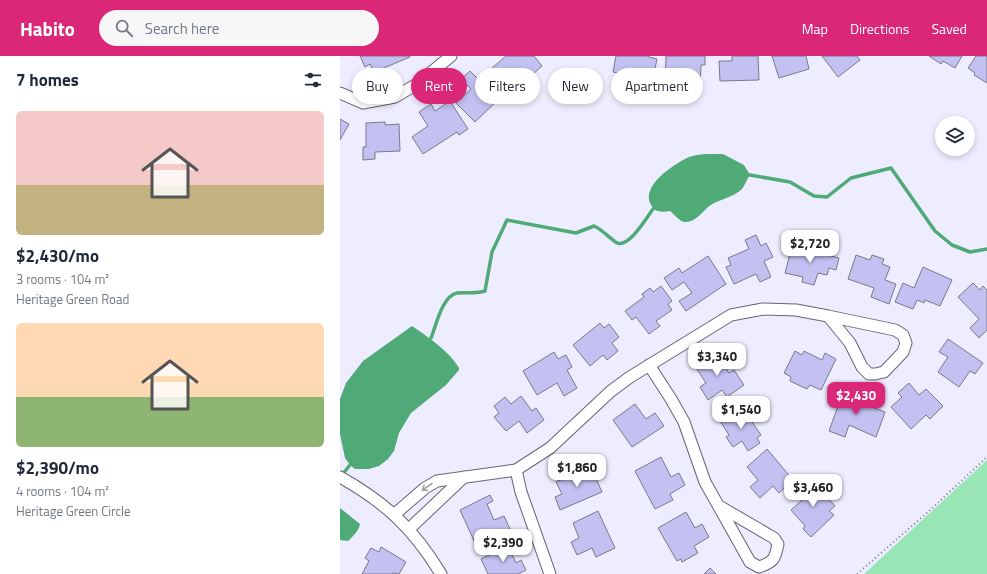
<!DOCTYPE html>
<meta charset="utf-8">
<style>
body{margin:0;font-family:"Titillium Web",sans-serif;background:#f6f6f7;color:#1f2937;height:100vh;display:flex;flex-direction:column;font-size:15px;white-space:nowrap}
*{box-sizing:border-box;margin:0}
p{font-size:13px;color:#747a83}
.icon{flex:none;width:22px;height:22px;fill:none;stroke:currentColor;stroke-width:2;stroke-linecap:round;stroke-linejoin:round}
.map{position:relative;flex:1;overflow:hidden}
.sheet{display:flex;flex-direction:column;background:#fff;width:340px}
.sheet>*{flex:none}
.guide{position:absolute;left:12px;top:12px;width:380px;height:36px;display:flex;gap:8px}
.fabs{position:absolute;left:595px;top:60px;display:grid;gap:8px}
.fabs a{display:grid;place-items:center;width:40px;height:40px;border-radius:50%;background:#fff;box-shadow:0 2px 6px #0003;font-size:20px}
.price{position:absolute;translate:-50% -34px;padding:0 9px;border-radius:8px;background:#fff;color:#222;font-size:13px;line-height:26px;filter:drop-shadow(0 1px 2px #0008)}
.price::after{content:'';position:absolute;left:50%;top:24px;width:12px;height:9px;margin-left:-6px;background:inherit;clip-path:polygon(0 0,100% 0,50% 100%)}
.price.active{background:#db2777;color:#fff}
ul{padding:0;list-style:none}
li{display:grid;align-content:center;gap:8px;height:212px;padding:0 16px}
li span{display:grid;place-items:center;height:124px;border-radius:6px;color:#555}
li>.icon{margin-inline-start:auto}
span .icon{width:72px;height:72px;fill:#fffc;stroke-width:1}
li b{font-size:17px}
h2{display:flex;justify-content:space-between;align-items:center;height:48px;padding:0 16px;font-size:17px}
.chip{padding:0 14px;border-radius:18px;background:#fff;box-shadow:0 2px 6px #0003;font-size:14px;line-height:36px}
.chip.active{background:#db2777;color:#fff}
header{display:flex;align-items:center;gap:24px;box-sizing:border-box;height:56px;padding:0 20px;background:#db2777;color:#fff}
header strong{font-size:19px}
nav{display:flex;gap:22px;margin-inline-start:auto;font-size:14px}
.search{width:280px;height:36px;background:#f6f6f7;display:flex;align-items:center;gap:10px;box-sizing:border-box;padding:0 14px;border-radius:22px;color:#747a83;font-size:15px}
main{display:flex;flex:1;min-height:0}
.map>svg:first-child{display:block}
.green{fill:#98e6b6}
.water{fill:#50aa77}
.lines{fill:none;stroke-linecap:round;stroke-linejoin:round}
.stream{stroke:#50aa77;stroke-width:3.5}
.building{fill:#c3c1f2;stroke:#7a7989}
.minor-casing{stroke:#656473;stroke-width:13}
.path{stroke:#787883;stroke-width:2;stroke-dasharray:1 3;stroke-linecap:butt}
.minor{stroke:#fff;stroke-width:11}
.oneway{stroke:#9f9fa1}
</style>
<header>
<strong>Habito</strong>
<div class="search"><svg class="icon" aria-label="search" viewBox="0 0 24 24"><circle cx="10" cy="10" r="6"/><path d="M15 15l6 6"/></svg>Search here</div>
<nav><a>Map</a><a>Directions</a><a>Saved</a></nav>
</header>
<main>
<section class="sheet">
<h2>7 homes<svg class="icon" aria-label="filters" viewBox="0 0 24 24"><path d="M4 7h16M4 17h16"/><circle cx="9" cy="7" r="2"/><circle cx="15" cy="17" r="2"/></svg></h2>
<ul>
<li><span style="background:linear-gradient(#f6c9c9 60%,#c2b280 0)"><svg class="icon" aria-label="home" viewBox="0 0 24 24"><path d="M3 11l9-7 9 7M6 9v11h12V9"/></svg></span><div><b>$2,430/mo</b><p>3 rooms · 104 m²</p><p>Heritage Green Road</p></div></li>
<li><span style="background:linear-gradient(#ffd9b3 60%,#8fb573 0)"><svg class="icon" aria-label="home" viewBox="0 0 24 24"><path d="M3 11l9-7 9 7M6 9v11h12V9"/></svg></span><div><b>$2,390/mo</b><p>4 rooms · 104 m²</p><p>Heritage Green Circle</p></div></li>
</ul>
</section>
<div class="map">
<svg width="647" height="518" viewBox="0 0 647 518">
<rect width="100%" height="100%" fill="#eeedff"/>
<polygon class="green" points="647,404 647,518 524,518"/>
<g class="water">
<path d="M383 98 404 109 410 119C407 123 405 129 402 133 393 142 378 143 368 151 363 156 354 167 345 166 340 166 334 158 330 155 322 156 315 157 311 149 300 130 334 108 349 101 360 97 371 98 383 98Z"/>
<path d="M72 270C87 280 110 296 119 312V314L106 329 71 357 59 377 54 395 48 403 39 410 29 413H15L10 409 5 402 0 378V343L6 327 23 305Z"/>
<path d="M0 452 20 468C19 475 12 481 8 485L0 484Z"/>
</g>
<g class="lines">
<g class="stream">
<polyline points="410,119 450,126 474,140 487,141 511,122 551,112 595,175 612,189 630,196 647,193"/>
<path d="M91 282C96 270 102 240 117 237 127 236 136 238 145 235L152 196 167 164 236 177 254 170C263 174 269 182 277 187 289 192 307 161 313 153"/>
<polyline points="1,420 10,409"/>
</g>
</g>
<g class="building">
<polygon points="20,0 70,0 70,1 34,16 30,8 25,11"/>
<polygon points="166,0 194,0 202,10 173,36 152,12"/>
<polygon points="276,0 309,0 309,1 317,3 312,27 283,21 283,18 273,16"/>
<polygon points="326,0 365,0 365,9 361,9 360,32 325,32"/>
<polygon points="392,0 418,0 419,24 380,25 379,5 392,5"/>
<polygon points="432,0 466,0 469,13 439,22"/>
<polygon points="482,0 517,0 520,4 498,21"/>
<polygon points="589,0 622,0 615,12 603,5 601,8"/>
<polygon points="636,0 647,0 647,27 634,19 635,17 628,12"/>
<polygon points="130,15 145,30 148,27 161,41 135,66 116,47 131,33 121,23"/>
<polygon points="110,45 128,73 119,79 117,76 83,98 72,81 88,70 79,56 91,48 95,55"/>
<polygon points="0,63 9,68 0,84"/>
<polygon points="45,66 45,69 59,68 60,95 35,96 35,103 23,104 23,91 26,91 26,67"/>
<polygon points="416,179 421,190 426,187 433,201 424,205 431,221 420,226 416,218 394,228 386,211 391,209 388,202 409,193 405,184"/>
<polygon points="452,190 499,202 496,214 489,212 487,219 478,217 474,229 462,226 463,221 445,217"/>
<polygon points="516,199 530,204 532,199 544,203 542,208 550,211 545,224 556,228 549,248 531,241 534,232 508,223"/>
<polygon points="368,200 386,228 346,255 339,245 352,237 344,226 332,234 324,222 339,212 342,217"/>
<polygon points="583,211 612,224 600,250 585,244 584,247 577,244 573,253 555,246 563,227 574,232"/>
<polygon points="633,227 640,234 643,230 647,234 647,274 639,282 630,272 639,263 618,241"/>
<polygon points="321,230 332,245 328,248 332,254 316,265 320,270 309,278 296,261 292,264 285,255 304,241 302,238 310,232 313,236"/>
<polygon points="260,267 264,272 269,268 279,281 272,287 278,295 267,304 263,299 250,310 233,289"/>
<polygon points="608,283 643,307 635,318 630,315 619,331 598,316 608,301 599,296"/>
<polygon points="375,295 389,317 394,314 404,329 387,341 382,334 368,344 360,331 366,327 354,309"/>
<polygon points="455,295 462,299 464,295 482,304 485,297 496,303 481,334 470,329 467,333 450,325 451,321 444,317"/>
<polygon points="214,296 218,303 226,299 232,311 227,314 237,332 224,340 217,327 197,339 183,315"/>
<polygon points="569,327 579,339 586,333 603,350 590,363 586,359 571,373 551,351 562,341 558,337"/>
<polygon points="503,336 534,347 532,351 545,356 536,381 509,369 505,381 489,375"/>
<polygon points="181,340 192,355 196,352 204,364 187,377 179,365 166,375 154,361 159,357 154,350 165,341 171,348"/>
<polygon points="295,348 306,363 315,357 324,370 292,391 273,364"/>
<polygon points="402,351 421,379 417,382 420,387 408,395 402,385 393,391 386,381 389,379 380,365"/>
<polygon points="427,393 453,424 439,437 433,430 420,442 410,431 418,424 407,411"/>
<polygon points="321,401 331,421 339,417 345,429 330,438 333,444 315,453 295,415"/>
<polygon points="251,411 262,436 220,454 215,441 222,438 216,426"/>
<polygon points="470,423 495,450 489,455 494,459 471,481 463,473 465,470 451,454 462,444 455,437"/>
<polygon points="150,439 153,445 147,448 154,464 164,460 170,473 160,478 164,487 152,493 147,482 135,487 120,454"/>
<polygon points="258,455 275,492 256,501 252,492 237,499 231,486 239,482 233,467"/>
<polygon points="346,456 355,472 362,468 369,481 354,490 358,497 342,506 341,503 337,505 318,472"/>
<polygon points="168,490 176,507 181,504 186,514 178,518 148,518 141,503"/>
<polygon points="41,491 66,506 59,518 53,517 52,518 22,518 29,505 25,502 31,492 39,496"/>
<polygon points="370,512 376,518 364,518"/>
</g>
<g class="lines">
<g class="minor-casing">
<g id="minor">
<polyline points="0,37 23,47 55,41 77,28 111,0"/>
<path d="M309 309 331 343 344 366 365 426 410 506 419 511C434 506 435 503 438 488L434 482 379 450"/>
<polyline points="176,414 181,436 210,518"/>
<path d="M0 421C46 447 73 472 101 518"/>
<polyline points="55,458 85,432 97,425 176,414 210,392 271,335 290,321 391,259 423,253 456,254 488,260 510,287 522,311 529,318 535,318 544,316 563,296 566,287 563,279 555,274 488,260"/>
<polyline points="69,473 124,421"/>
</g>
</g>
<polyline class="path" points="517,518 588,456 647,401"/>
<use href="#minor" class="minor"/>
</g>
<defs><path id="oneway-shaft" d="M-6 0H5M1.5-3L5.5 0L1.5 3" fill="none" stroke-width="1.6" stroke-linecap="round" stroke-linejoin="round"/></defs>
<use class="oneway" href="#oneway-shaft" transform="translate(87 431) rotate(145)"/>
</svg>
<div class="fabs">
<a><svg class="icon" aria-label="layers" viewBox="0 0 24 24"><path d="M12 4l9 5-9 5-9-5zM3 14l9 5 9-5"/></svg></a>
</div>
<b class="price" style="left:470px;top:208px">$2,720</b>
<b class="price" style="left:377px;top:321px">$3,340</b>
<b class="price active" style="left:516px;top:360px">$2,430</b>
<b class="price" style="left:401px;top:374px">$1,540</b>
<b class="price" style="left:237px;top:432px">$1,860</b>
<b class="price" style="left:473px;top:452px">$3,460</b>
<b class="price" style="left:163px;top:507px">$2,390</b>
<div class="guide">
<a class="chip">Buy</a>
<a class="chip active">Rent</a>
<a class="chip">Filters</a>
<a class="chip">New</a>
<a class="chip">Apartment</a>
</div>
</div>
</main>
